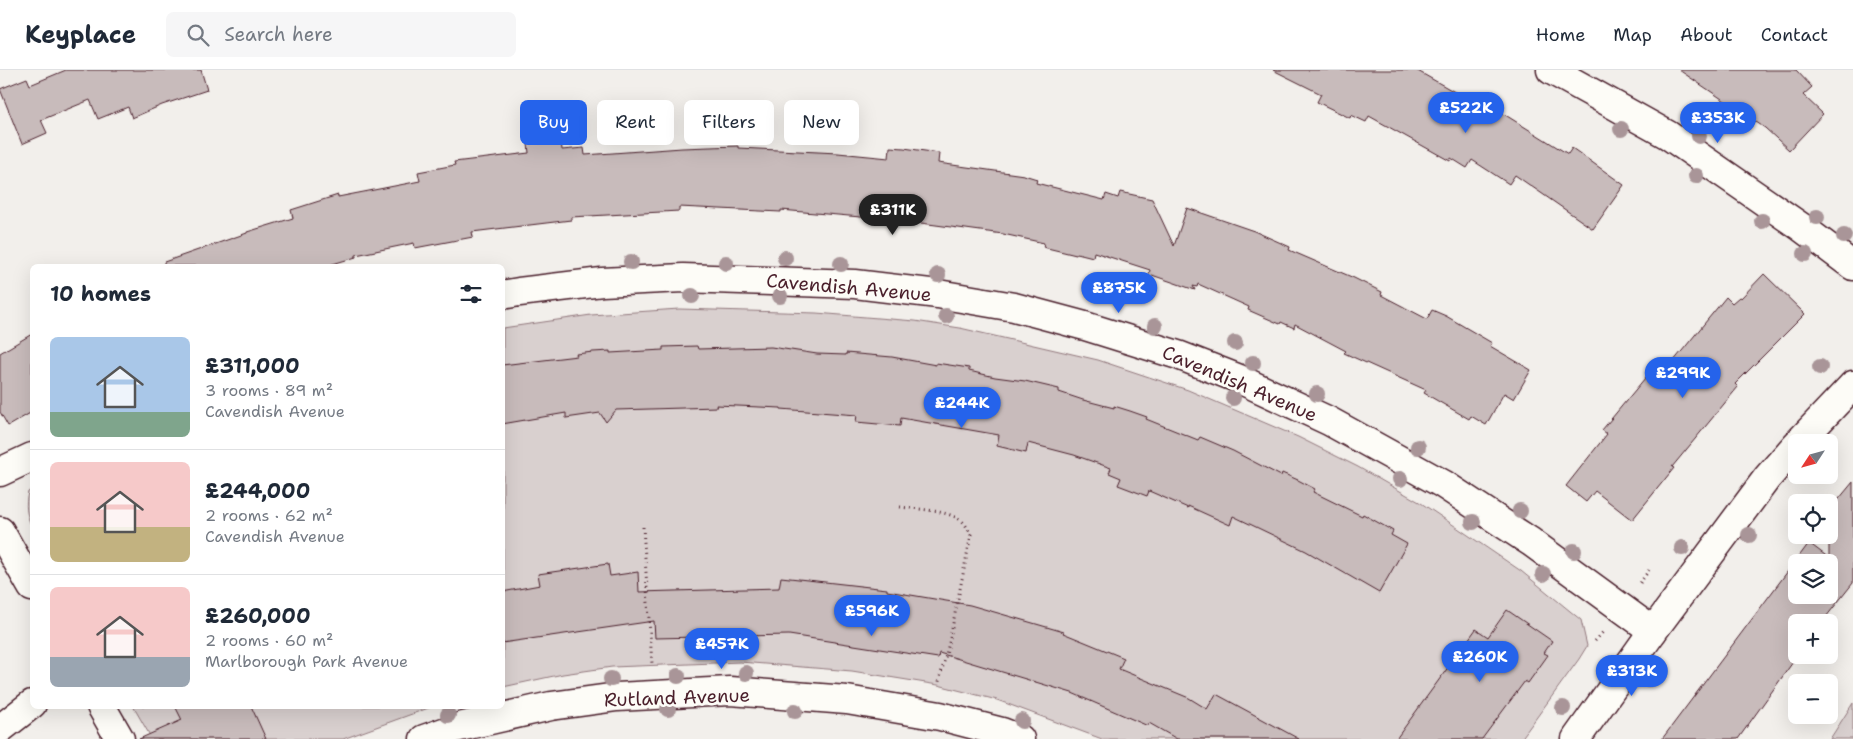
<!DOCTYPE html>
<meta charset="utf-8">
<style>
body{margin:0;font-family:"Shantell Sans",sans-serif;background:#f6f6f7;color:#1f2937;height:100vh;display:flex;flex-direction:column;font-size:19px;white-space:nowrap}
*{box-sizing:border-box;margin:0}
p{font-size:16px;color:#747a83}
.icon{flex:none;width:28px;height:28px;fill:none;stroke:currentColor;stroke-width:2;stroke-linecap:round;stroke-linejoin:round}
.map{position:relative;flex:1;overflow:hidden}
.panel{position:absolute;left:30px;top:194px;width:475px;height:445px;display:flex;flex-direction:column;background:#fff;border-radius:8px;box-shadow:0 5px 20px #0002}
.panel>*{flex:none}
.hud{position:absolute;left:520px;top:30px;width:475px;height:45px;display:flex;gap:10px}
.needle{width:32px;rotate:234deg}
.tools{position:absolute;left:1788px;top:364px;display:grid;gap:10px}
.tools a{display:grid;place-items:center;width:50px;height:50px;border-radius:8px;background:#fff;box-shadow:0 5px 20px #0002;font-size:25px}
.price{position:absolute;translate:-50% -42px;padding:0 11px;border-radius:18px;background:#2563eb;color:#fff;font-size:16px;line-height:32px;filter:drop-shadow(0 1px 2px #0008)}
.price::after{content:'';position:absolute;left:50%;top:30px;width:15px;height:11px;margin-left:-8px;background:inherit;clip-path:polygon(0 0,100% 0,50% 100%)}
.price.on{background:#222;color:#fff}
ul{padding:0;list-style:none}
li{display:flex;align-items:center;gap:15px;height:125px;padding:0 20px}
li+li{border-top:1px solid #e0e1e3}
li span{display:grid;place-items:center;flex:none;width:140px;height:100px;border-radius:8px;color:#555}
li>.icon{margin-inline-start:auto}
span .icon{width:60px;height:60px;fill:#fffc;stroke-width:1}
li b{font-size:21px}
h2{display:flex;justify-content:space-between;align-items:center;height:60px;padding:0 20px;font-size:21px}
.chip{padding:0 18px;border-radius:8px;background:#fff;box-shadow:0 5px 20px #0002;font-size:18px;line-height:45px}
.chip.on{background:#2563eb;color:#fff}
header{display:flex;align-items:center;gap:30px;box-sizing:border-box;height:70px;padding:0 25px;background:#fff;border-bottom:1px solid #e0e1e3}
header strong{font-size:24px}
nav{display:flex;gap:28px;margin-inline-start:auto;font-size:18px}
.search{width:350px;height:45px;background:#f6f6f7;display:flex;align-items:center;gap:12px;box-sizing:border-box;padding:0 18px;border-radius:8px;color:#747a83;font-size:19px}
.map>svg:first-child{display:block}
.green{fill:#d9d0cf;stroke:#92787d}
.building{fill:#c8bbbb;stroke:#4a1f2b;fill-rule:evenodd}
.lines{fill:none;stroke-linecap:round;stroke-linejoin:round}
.street-casing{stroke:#4a1f2b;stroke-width:31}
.secondary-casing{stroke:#4a1f2b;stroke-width:31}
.path{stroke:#4a1f2b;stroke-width:3;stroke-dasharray:1 4;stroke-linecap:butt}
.street{stroke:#fdfcf7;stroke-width:28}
.secondary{stroke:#fdfcf7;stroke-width:28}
.tree{fill:#a99598}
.labels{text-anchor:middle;stroke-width:5;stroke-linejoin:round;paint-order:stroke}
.street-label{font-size:19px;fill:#4a1f2b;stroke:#fdfcf7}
</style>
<header>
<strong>Keyplace</strong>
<div class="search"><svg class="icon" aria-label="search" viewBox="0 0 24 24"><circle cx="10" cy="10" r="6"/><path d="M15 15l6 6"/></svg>Search here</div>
<nav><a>Home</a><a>Map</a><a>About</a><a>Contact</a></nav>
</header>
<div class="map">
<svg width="1853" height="669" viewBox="0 0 1853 669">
<rect width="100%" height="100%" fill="#f2efeb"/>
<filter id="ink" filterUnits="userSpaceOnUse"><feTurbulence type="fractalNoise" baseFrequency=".02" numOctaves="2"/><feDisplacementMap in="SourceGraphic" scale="10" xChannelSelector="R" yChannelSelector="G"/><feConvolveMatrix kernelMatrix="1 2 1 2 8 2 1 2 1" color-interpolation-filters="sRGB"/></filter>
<g filter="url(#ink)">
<g class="green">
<polygon points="679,239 816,243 915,251 960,258 1098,290 1188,320 1298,367 1358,397 1421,433 1521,501 1581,550 1587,576 1579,589 1521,669 1102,669 997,630 938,615 852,601 740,592 612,597 563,604 503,617 503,258 591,245"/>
<path d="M32 419V457C26 445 25 435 28 422Z"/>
<polygon points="1853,633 1853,669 1830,669"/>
<polygon points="133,636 434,636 343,669 152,669"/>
</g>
<g class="building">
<polygon points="66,0 201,0 207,20 162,35 132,48 128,37 98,49 90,30 41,50 47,63 22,74 0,19 27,8 30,15"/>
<polygon points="1273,0 1416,0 1483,38 1486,33 1568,84 1572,78 1624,115 1593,159 1515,105 1509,114 1472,90 1467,98 1451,88 1450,91 1369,46 1366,52 1351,45 1350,48 1317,32 1321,24"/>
<polygon points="1679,0 1796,0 1812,17 1803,25 1823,44 1789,80 1765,58"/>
<polygon points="561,70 562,80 584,78 585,85 682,78 738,76 738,78 838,83 889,88 890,77 904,78 939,83 938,93 1024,105 1037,109 1036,113 1104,130 1106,124 1118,128 1120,122 1152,129 1174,176 1187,138 1254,161 1290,177 1289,180 1354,208 1382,222 1381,225 1427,249 1432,240 1446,246 1492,273 1490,276 1531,300 1514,329 1504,323 1486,355 1471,346 1469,349 1424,323 1426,320 1344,283 1346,281 1295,254 1294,258 1281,252 1280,254 1248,240 1249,237 1198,214 1197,217 1193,216 1195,220 1149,204 1150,200 1094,182 1093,187 1077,183 1076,185 1043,177 1044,173 1003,164 906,151 781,140 781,142 679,137 679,141 571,147 571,150 472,162 473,167 415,178 414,173 356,185 356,187 326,196 164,196 164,192 247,163 247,162 293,148 291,140 338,125 338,127 420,111 418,102 455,95 454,92 529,83 528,74"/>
<polygon points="1764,204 1805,244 1735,314 1738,317 1672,397 1674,398 1632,450 1595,421 1586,432 1566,416 1607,364 1602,360 1655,296 1664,303 1726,227 1732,233 1739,227 1741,228"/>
<polygon points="32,264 32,342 8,356 0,342 0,283"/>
<polygon points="697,276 698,279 771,277 817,284 846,285 846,283 892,287 936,295 936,293 969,298 969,301 995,307 1025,311 1059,319 1059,322 1083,330 1114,338 1114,336 1130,341 1147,347 1146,349 1198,370 1200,367 1233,381 1281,406 1282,403 1298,410 1315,419 1313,422 1362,446 1363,444 1393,461 1391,465 1407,474 1379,523 1306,481 1233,446 1230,455 1188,436 1188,438 1149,421 1147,426 1118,415 1121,408 1109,403 1111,398 1074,385 1028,373 1026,383 997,376 999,365 901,348 900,356 856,352 857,345 781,339 781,338 716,335 717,337 616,340 606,352 600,343 566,348 566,343 502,354 502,295 577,286 576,284 593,282 610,281 610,283 663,280 663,277"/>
<path d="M1853 412V513L1822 552H1796V585H1798L1738 669H1662L1809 473 1829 488V441ZM1796 492H1829V525H1796Z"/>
<polygon points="608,494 610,506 638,502 639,522 779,518 781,507 887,519 887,521 970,535 1064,562 1063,563 1124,588 1119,599 1189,628 1207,639 1216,624 1299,669 1177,669 1149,653 1148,656 1072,623 939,583 938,588 789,565 655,568 654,551 502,573 502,522 540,515 538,504"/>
<polygon points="1507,540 1552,571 1544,583 1548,585 1528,613 1525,611 1482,669 1396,669 1476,559 1488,567"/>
<polygon points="175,636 251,636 266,669 139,669 182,650"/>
</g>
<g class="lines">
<g class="street-casing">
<g id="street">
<polyline points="1551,0 1668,65 1801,157 1853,196"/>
<polyline points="502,225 519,222 602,212 683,208 855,214 938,224 1014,237 1085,256 1178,285 1237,308 1329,351 1443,414 1531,472 1653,561"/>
<polyline points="0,402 32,387"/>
<polyline points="0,461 32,517"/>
<polyline points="101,636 120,669"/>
<polyline points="0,659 32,634"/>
<polyline points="424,669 455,658 551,636 617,627 730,621 847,630 940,646 1002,662 1020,669"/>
</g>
</g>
<g class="secondary-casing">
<g id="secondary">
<polyline points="1799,372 1853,315"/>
<polyline points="1576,669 1653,561 1767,408 1796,375"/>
</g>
</g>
<g class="path">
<path d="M900 437C917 439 944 440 959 449 965 452 968 459 971 465L949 573 938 615"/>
<polyline points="643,457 652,594"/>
<polyline points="1640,513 1649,500"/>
<polyline points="1595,571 1603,562"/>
</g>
<use href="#street" class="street"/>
<use href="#secondary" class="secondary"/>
</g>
<g class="tree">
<circle cx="1621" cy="59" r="8"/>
<circle cx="1699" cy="66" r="8"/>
<circle cx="1696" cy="106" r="8"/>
<circle cx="1817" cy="147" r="8"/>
<circle cx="1762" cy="151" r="8"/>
<circle cx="1844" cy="166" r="8"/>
<circle cx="1805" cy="184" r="8"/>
<circle cx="785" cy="188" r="8"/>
<circle cx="631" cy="192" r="8"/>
<circle cx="726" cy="193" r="8"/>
<circle cx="841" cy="194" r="8"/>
<circle cx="938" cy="205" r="8"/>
<circle cx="692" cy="226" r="8"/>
<circle cx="780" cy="226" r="8"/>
<circle cx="946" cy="246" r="8"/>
<circle cx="1155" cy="256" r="8"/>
<circle cx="1235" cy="273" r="8"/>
<circle cx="1253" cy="293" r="8"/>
<circle cx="1820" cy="297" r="8"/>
<circle cx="1317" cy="324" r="8"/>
<circle cx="1233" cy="328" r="8"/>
<circle cx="1418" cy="377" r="8"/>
<circle cx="1400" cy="409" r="8"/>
<circle cx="1520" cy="441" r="8"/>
<circle cx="1473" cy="452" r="8"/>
<circle cx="1749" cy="465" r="8"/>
<circle cx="1682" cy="478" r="8"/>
<circle cx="1574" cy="481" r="8"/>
<circle cx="1543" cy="504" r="8"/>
<circle cx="746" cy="603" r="8"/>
<circle cx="678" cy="606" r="8"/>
<circle cx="611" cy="609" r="8"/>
<circle cx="1648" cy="609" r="8"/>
<circle cx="1563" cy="638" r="8"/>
<circle cx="668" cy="639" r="8"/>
<circle cx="795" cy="641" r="8"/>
<circle cx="448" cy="645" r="8"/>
<circle cx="1022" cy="651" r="8"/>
</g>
</g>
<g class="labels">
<g class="street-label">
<text transform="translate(849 217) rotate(5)" y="7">Cavendish Avenue</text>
<text transform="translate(1240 313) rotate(23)" y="7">Cavendish Avenue</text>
<text transform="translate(677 627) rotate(-2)" y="7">Rutland Avenue</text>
</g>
</g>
</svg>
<div class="tools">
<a><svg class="needle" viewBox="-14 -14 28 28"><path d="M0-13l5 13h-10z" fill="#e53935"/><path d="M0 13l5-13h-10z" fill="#747a83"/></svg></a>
<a><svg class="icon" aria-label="locate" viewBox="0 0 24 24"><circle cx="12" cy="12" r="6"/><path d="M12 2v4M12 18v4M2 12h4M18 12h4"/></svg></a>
<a><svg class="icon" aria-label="layers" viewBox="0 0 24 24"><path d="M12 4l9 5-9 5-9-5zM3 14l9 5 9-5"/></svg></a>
<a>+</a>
<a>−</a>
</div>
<b class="price" style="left:1466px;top:64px">£522K</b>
<b class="price" style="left:1718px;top:74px">£353K</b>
<b class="price on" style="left:893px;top:166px">£311K</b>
<b class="price" style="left:1119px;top:244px">£875K</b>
<b class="price" style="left:1683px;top:329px">£299K</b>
<b class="price" style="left:962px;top:359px">£244K</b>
<b class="price" style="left:872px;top:567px">£596K</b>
<b class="price" style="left:722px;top:600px">£457K</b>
<b class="price" style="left:1480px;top:613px">£260K</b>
<b class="price" style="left:1632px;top:627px">£313K</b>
<div class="hud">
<a class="chip on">Buy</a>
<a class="chip">Rent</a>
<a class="chip">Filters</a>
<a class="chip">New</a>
</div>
<section class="panel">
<h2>10 homes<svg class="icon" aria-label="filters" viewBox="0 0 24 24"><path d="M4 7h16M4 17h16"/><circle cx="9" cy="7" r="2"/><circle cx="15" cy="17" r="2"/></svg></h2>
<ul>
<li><span style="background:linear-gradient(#a9c7e8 75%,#7fa58c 0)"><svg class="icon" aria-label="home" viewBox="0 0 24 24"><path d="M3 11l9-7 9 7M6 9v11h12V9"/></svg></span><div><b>£311,000</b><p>3 rooms · 89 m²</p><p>Cavendish Avenue</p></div></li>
<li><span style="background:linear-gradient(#f6c9c9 65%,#c2b280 0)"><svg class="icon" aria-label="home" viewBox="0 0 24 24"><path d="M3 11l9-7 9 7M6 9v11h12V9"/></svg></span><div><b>£244,000</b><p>2 rooms · 62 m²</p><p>Cavendish Avenue</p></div></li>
<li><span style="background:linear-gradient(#f6c9c9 70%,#9aa5b1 0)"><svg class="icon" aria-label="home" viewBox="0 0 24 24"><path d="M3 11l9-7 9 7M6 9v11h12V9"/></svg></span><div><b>£260,000</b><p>2 rooms · 60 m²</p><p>Marlborough Park Avenue</p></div></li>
</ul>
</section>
</div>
